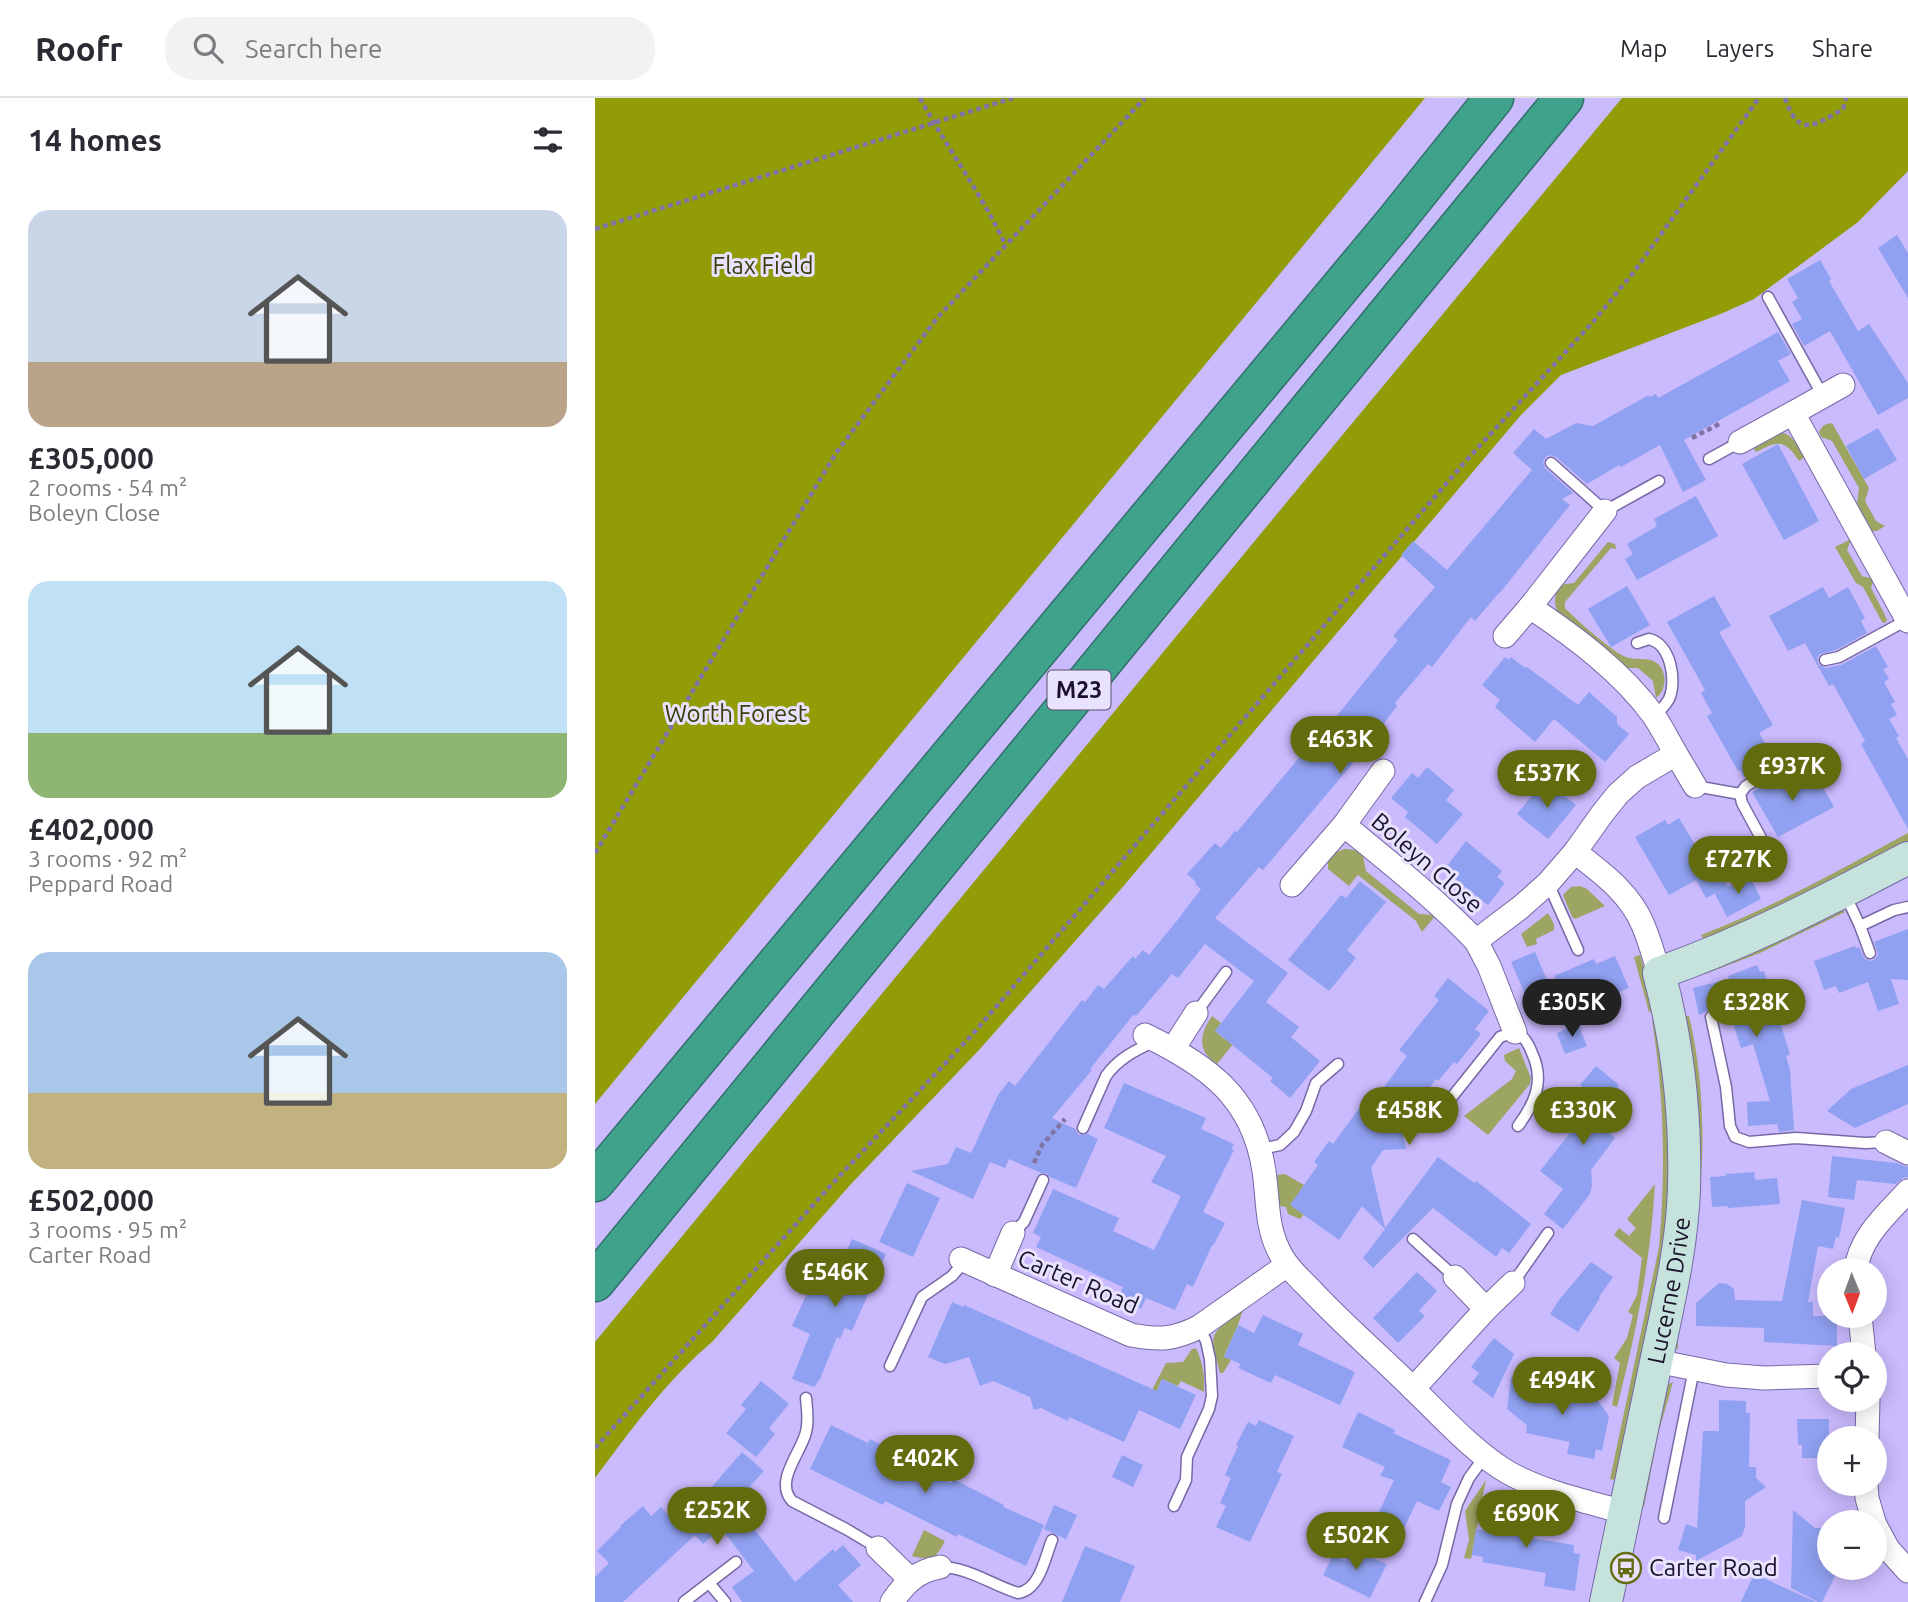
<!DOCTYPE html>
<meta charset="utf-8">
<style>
body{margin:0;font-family:Ubuntu,sans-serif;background:#f2f2f3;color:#2b2b33;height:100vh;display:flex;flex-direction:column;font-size:26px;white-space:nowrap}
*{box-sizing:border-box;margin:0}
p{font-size:23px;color:#7c7c81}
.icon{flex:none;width:38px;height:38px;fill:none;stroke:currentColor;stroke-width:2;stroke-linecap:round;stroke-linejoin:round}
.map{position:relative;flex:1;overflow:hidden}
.drawer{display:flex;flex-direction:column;background:#fff;width:595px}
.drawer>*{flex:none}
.needle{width:46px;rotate:179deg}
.fabs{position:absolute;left:1222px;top:1160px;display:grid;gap:14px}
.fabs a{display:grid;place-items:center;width:70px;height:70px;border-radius:50%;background:#fff;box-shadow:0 4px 18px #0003;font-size:35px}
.price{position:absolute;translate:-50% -60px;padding:0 16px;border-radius:24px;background:#636b0f;color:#fff;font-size:23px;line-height:46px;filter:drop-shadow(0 2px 4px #0008)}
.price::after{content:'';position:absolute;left:50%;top:42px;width:21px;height:16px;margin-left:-10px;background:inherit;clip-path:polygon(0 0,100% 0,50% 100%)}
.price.current{background:#222;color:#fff}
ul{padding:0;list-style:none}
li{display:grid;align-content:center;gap:14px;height:371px;padding:0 28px}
li span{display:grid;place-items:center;height:217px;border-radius:21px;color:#555}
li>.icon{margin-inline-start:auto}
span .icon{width:126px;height:126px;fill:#fffc;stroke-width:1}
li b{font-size:30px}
h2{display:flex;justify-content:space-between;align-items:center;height:84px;padding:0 28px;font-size:30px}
header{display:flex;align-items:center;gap:42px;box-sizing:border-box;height:98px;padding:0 35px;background:#fff;border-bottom:2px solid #e1e1e2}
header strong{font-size:33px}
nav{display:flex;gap:38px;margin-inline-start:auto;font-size:24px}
.search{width:490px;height:63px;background:#f2f2f3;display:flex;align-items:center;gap:18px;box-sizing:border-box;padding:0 24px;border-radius:28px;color:#7c7c81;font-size:26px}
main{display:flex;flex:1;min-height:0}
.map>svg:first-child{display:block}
.green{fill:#9da563}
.forest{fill:#919c07}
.building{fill:#91a1f1}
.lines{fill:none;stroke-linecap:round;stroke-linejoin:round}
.lane-casing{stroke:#7868a6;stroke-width:13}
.street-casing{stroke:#7868a6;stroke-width:25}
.secondary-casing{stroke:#7868a6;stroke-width:34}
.highway-casing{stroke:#327069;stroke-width:41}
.path{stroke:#8074a6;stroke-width:4.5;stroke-dasharray:5 3.5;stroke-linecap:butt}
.lane{stroke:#fff;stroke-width:10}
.street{stroke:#fff;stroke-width:23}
.secondary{stroke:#c5e3dc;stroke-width:32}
.highway{stroke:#3fa28b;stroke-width:38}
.labels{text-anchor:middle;stroke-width:6;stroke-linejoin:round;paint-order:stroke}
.shield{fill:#e8e2fe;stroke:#57506a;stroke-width:2}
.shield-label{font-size:23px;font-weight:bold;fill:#19122a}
.park-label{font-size:24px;fill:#393e0a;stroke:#e8e2fe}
.street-label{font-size:24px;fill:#19122a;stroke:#e8e2fe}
.poi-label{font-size:24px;fill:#19122a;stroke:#e8e2fe;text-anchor:start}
</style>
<header>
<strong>Roofr</strong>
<div class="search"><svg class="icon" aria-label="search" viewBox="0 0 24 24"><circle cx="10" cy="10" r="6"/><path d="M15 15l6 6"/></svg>Search here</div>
<nav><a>Map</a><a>Layers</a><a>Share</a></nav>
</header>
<main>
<section class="drawer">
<h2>14 homes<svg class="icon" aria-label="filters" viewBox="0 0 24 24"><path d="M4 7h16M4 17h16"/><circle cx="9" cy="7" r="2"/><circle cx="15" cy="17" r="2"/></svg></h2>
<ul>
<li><span style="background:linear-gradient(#c9d6e8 70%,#b9a48a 0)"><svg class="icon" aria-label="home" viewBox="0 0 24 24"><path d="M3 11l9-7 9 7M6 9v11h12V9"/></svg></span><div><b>£305,000</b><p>2 rooms · 54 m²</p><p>Boleyn Close</p></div></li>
<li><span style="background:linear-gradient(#bfe0f5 70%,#8fb573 0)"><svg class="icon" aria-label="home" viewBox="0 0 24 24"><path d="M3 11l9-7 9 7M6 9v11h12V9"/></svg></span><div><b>£402,000</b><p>3 rooms · 92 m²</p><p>Peppard Road</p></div></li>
<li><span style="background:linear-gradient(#a9c7e8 65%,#c2b280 0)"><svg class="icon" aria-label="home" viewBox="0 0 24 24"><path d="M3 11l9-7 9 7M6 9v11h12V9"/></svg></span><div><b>£502,000</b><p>3 rooms · 95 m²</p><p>Carter Road</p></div></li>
</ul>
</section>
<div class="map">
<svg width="1313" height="1504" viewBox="0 0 1313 1504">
<rect width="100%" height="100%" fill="#cabafe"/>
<g class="green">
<path d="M1237 325 1274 390 1270 403 1281 423 1290 428 1282 433H1277L1262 405 1264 390 1237 343 1226 339 1224 334C1227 328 1229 326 1237 325Z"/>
<path d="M1189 335C1200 340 1204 349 1210 359L1204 363C1189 340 1183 343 1161 354L1157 348 1181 336Z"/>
<polygon points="1256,441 1252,452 1267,478 1279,481 1276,490 1290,517 1292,522 1290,525 1287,524 1268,489 1261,485 1240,449"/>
<path d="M1013 444 1020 446 1021 451 1016 450 970 504V510C978 519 1020 556 1031 559 1041 563 1054 558 1063 566 1073 576 1071 593 1061 600L1058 583 1043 570H1028L964 516C958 506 959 497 965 487L979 485Z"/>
<path d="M1313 735V747L1110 843 1106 837C1178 809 1245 772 1313 735Z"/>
<polygon points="750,751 761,752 768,758 771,773 824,816 841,817 827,834 821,823 763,777 754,788 733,771 733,761 741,754"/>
<polygon points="985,788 992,791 1010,808 980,821 977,819 968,797 976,789"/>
<polygon points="1245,809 1250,814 1165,855 1110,876 1107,871"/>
<polygon points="953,815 959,826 959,832 941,841 942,846 932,849 926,836"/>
<polygon points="1045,857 1061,912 1054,914 1039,859"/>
<path d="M617 918 626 925 620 933 628 940 631 938 639 945 622 966C602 953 604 937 617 918Z"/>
<path d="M1088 918H1094C1112 993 1110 1074 1099 1151 1095 1184 1082 1218 1083 1251L1078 1250Z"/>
<path d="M1063 921 1069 952 1076 1059 1071 1150 1026 1369 1019 1382 1015 1381 1064 1149C1071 1073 1069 997 1057 922Z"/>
<polygon points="924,950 936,980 935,986 893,1037 869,1018 917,981 921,973 910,963 909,957"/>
<polygon points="690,1076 709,1087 709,1116 705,1121 693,1116 691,1109 684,1108 682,1077"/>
<path d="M1060 1086C1056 1161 1041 1236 1022 1309L1017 1307 1025 1265 1019 1260 1032 1240 1038 1217 1033 1214 1042 1197 1047 1160 1019 1137 1024 1130 1034 1138 1041 1130 1032 1121Z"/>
<path d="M648 1212 643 1227 629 1258 636 1262 628 1275H625C615 1233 612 1239 648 1212Z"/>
<path d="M601 1250C608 1265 610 1278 609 1294L586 1283 583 1288 567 1281 559 1299 555 1296 571 1265 588 1264 597 1251Z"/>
<polygon points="1078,1284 1064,1333 1049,1409 1042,1408 1072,1287"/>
<polygon points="891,1382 876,1461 869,1460 874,1442 870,1413"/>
<path d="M329 1432 350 1443C341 1461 336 1463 317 1458Z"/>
</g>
<g class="forest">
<polygon points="0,0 830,0 0,1006"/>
<path d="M1027 0H1313V73L1263 124 1159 201 1128 215 966 277 925 318 526 791 384 952 256 1086 117 1244C71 1283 36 1332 0 1380V1244L696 399Z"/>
</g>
<g class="building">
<polygon points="1302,137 1313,155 1313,200 1283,150"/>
<polygon points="1225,162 1236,181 1234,183 1263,233 1274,226 1313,285 1313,300 1283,317 1235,233 1209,248 1197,226 1207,221 1197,204 1203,200 1192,181"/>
<polygon points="1183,234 1196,256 1183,263 1195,283 1089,342 1111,382 1088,394 1065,347 1026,369 1024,367 992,386 961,359 954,357 951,359 948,364 950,370 978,395 967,401 975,407 904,496 903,496 880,523 876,519 837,569 833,566 800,605 802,608 763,659 689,747 668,772 664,769 620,820 693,875 671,904 704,929 696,939 697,940 725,963 695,1000 675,983 678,980 620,933 659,883 610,846 583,880 577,876 541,918 539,916 495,971 497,972 457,1020 480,1031 484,1037 493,1036 503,1041 481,1090 455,1079 451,1075 446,1075 414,1061 410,1070 395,1064 378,1101 316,1073 353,1066 361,1049 376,1055 403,997 414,983 420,988 487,902 490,904 503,887 509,891 538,858 540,861 548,852 554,857 584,820 606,791 600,786 601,784 592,776 620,745 626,750 640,733 642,734 735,623 737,624 803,542 798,538 840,489 806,457 818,443 852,472 937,372 918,355 939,331 951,341 981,325 998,328 1054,297 1054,299 1061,296 1063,300"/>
<polygon points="1283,330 1302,362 1269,381 1251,348"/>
<polygon points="1183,346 1224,423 1189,442 1147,366"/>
<polygon points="1101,398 1123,438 1042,482 1030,461 1038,456 1032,446 1062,428 1059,421"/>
<polygon points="1032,488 1055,527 1016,549 993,511"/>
<polygon points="1228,489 1234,500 1253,489 1270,520 1266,523 1272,535 1241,552 1225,556 1222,560 1224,567 1231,570 1246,567 1281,548 1293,569 1288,571 1294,581 1289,584 1300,604 1296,606 1302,617 1294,621 1304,638 1301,640 1313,661 1313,731 1266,646 1270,643 1238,586 1234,588 1210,545 1193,553 1174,518"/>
<polygon points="1119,498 1136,528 1124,534 1178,627 1164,635 1180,662 1149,680 1145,672 1143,673 1112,618 1117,615 1106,595 1110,592 1072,524"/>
<polygon points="910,559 914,562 916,559 930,570 932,569 983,607 994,594 1022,619 1022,626 1034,636 1010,664 959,621 940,644 900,609 905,602 887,587"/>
<polygon points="832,669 859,692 851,702 868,716 842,746 810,719 813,714 796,700 817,675 823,680"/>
<polygon points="1187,676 1195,688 1201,685 1203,687 1221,677 1239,709 1183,739 1157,694"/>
<polygon points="950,682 981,707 953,741 922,716"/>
<polygon points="1084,720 1103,752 1112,751 1133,789 1111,800 1101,782 1074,797 1040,739 1070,722 1073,727"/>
<polygon points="871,743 907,773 902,779 910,785 893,807 849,772"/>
<polygon points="1154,777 1166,801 1132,819 1120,796"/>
<polygon points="765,783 791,804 752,852 761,860 734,893 693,862 746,797 751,800"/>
<polygon points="1313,831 1313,882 1296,881 1304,906 1283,913 1273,884 1244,895 1241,888 1229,892 1219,863 1260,848 1261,850 1264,849 1270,861 1277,863 1281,860 1283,856 1279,844"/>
<polygon points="940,854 955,889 939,896 930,896 916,864"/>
<polygon points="1020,858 1034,890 995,906 998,914 978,923 959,878 999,861 1001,866"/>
<polygon points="1162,867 1165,874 1169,873 1195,956 1191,958 1195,972 1199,1032 1184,1034 1182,1026 1153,1028 1152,1004 1175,1003 1158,946 1146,950 1133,910 1120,913 1114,912 1104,917 1098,890 1134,881 1133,878"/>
<polygon points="853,880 894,913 880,931 886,936 862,966 859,964 843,983 841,981 805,1029 811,1051 788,1052 776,1070 790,1130 843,1059 879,1085 881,1083 936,1126 914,1155 907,1150 901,1159 838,1110 778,1170 768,1160 790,1131 767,1108 744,1142 695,1107 723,1067 719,1064 734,1043 738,1046 777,993 783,997 812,958 804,952 844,902 839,898"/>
<polygon points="983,926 992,948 970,956 962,935"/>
<polygon points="1313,967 1313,1006 1260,1030 1232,1013 1256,991"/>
<polygon points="1001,968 1024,987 1022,989 1031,996 1018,1012 1019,1013 1007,1029 1020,1040 996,1072 997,1087 995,1096 968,1131 949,1116 968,1091 945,1073 990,1016 978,1006 990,991 985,987"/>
<polygon points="529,985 611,1020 606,1031 639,1046 636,1051 639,1052 608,1114 630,1125 618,1148 617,1147 598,1189 592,1186 580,1212 551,1200 546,1211 523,1200 528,1189 441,1149 446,1139 438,1135 458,1091 524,1120 518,1133 559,1152 586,1098 556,1084 571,1058 509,1030"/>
<polygon points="1237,1058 1301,1065 1313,1069 1313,1079 1308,1080 1301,1086 1262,1082 1259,1102 1233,1099"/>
<polygon points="1159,1074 1160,1082 1182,1080 1185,1106 1133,1110 1133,1108 1117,1109 1115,1079 1131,1078 1131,1076"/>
<polygon points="312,1085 345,1100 318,1159 284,1144"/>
<polygon points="1207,1102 1250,1110 1244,1140 1241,1139 1238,1151 1223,1148 1213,1204 1218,1204 1218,1218 1242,1218 1242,1248 1169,1244 1169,1230 1101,1228 1101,1205 1124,1185 1132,1186 1139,1191 1140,1202 1187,1203"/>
<polygon points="257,1141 291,1156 257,1233 250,1230 245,1241 242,1239 225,1281 219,1289 197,1281 215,1236 197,1228 215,1189 232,1197"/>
<polygon points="996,1164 1018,1179 1004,1199 1005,1200 983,1234 955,1216 964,1202"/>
<polygon points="822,1174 842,1193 824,1213 830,1218 803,1245 778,1220"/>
<polygon points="357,1204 368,1209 369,1207 562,1293 567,1281 601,1297 585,1331 544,1312 529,1344 474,1319 473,1323 446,1310 439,1312 435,1299 398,1283 385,1288 374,1259 350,1266 333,1259"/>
<polygon points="668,1217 708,1236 703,1247 760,1274 745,1307 680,1277 676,1285 643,1270 646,1266 629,1259 643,1227 659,1235"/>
<polygon points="899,1240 919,1256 898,1300 877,1284 884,1275 876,1269"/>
<polygon points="916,1279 942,1298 973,1284 976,1290 997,1294 1014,1318 1007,1353 1001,1351 999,1361 972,1356 975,1344 931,1335 932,1327 912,1311"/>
<polygon points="166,1283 194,1306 174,1330 180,1336 161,1359 131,1335 151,1311 146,1307"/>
<polygon points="1124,1302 1151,1303 1151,1315 1155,1315 1154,1369 1161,1369 1161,1380 1171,1389 1150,1403 1150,1429 1147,1438 1101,1463 1101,1457 1083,1452 1091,1426 1102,1430 1108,1333 1124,1333"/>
<polygon points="763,1314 800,1332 798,1335 856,1362 846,1384 856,1389 844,1413 822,1403 799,1451 769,1446 799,1382 785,1378 790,1369 747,1349"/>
<polygon points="1202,1321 1234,1321 1234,1360 1207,1360 1207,1347 1203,1347"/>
<polygon points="664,1322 699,1338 682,1374 687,1376 655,1444 621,1429 631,1408 625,1405 636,1380 630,1377 643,1348 641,1347 653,1324 661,1328"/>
<polygon points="236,1327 273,1345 275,1341 295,1352 294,1354 356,1385 358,1381 409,1407 408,1409 449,1427 431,1468 363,1436 362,1439 290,1403 288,1407 215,1371"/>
<polygon points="147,1354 169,1373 155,1388 167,1399 150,1419 200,1484 238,1451 240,1454 248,1447 266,1467 243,1487 258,1504 147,1504 137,1489 159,1473 129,1434 121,1441 117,1438 108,1446 100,1437 28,1504 0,1504 0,1479 14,1465 2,1453 26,1429 25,1428 48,1408 56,1418 66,1409 78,1422 99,1403 102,1406"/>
<polygon points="527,1357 548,1367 538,1389 517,1379"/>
<polygon points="459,1407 482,1417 471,1441 449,1431"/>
<polygon points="896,1412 940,1419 937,1440 979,1447 978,1455 985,1456 980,1493 949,1488 951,1475 887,1464 888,1459 877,1457 881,1431 893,1433"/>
<polygon points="1198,1412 1220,1430 1234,1430 1234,1470 1244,1470 1227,1504 1223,1504 1196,1490"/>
<polygon points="490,1448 540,1468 525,1504 467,1504"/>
<polygon points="756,1451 792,1466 775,1500 728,1477 738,1457 750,1463"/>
<polygon points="1159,1476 1221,1504 1146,1504"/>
</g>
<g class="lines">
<g class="lane-casing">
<g id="lane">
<polyline points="1173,199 1228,298"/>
<polyline points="1114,361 1145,344"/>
<polyline points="956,365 1010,413 1064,383"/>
<path d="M1042 545 1054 541C1076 546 1082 583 1074 601 1070 608 1065 613 1058 618"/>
<polyline points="1230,562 1244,559 1312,522"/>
<polyline points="1100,688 1145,696 1151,688 1197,661"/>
<polyline points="1145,696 1147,705 1173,753"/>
<polyline points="953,785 983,852"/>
<polyline points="1250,796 1265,828 1275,855"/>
<polyline points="1265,828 1299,812 1313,809"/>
<polyline points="601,915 631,874"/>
<polyline points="1116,919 1131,989 1135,1028 1140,1039 1154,1044 1201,1040 1270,1045 1291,1044"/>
<path d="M857 999 905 939 920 934C930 939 933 945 937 955 950 983 940 1005 923 1028"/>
<path d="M488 1030 511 978C523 961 539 953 558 944"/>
<polyline points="666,1051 685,1047 699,1034 711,1013 721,985 743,966"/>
<polyline points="418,1135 429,1124 448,1082"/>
<polyline points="818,1141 860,1179"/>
<polyline points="918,1185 953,1135"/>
<polyline points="295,1268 327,1199 357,1178 370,1163"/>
<path d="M211 1300C212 1311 214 1323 211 1334 206 1355 179 1383 197 1403L251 1431 283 1450"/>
<polyline points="579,1408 591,1382 592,1359 614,1311 617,1298 615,1261 611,1243 604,1229"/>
<polyline points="1069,1420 1099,1271"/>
<path d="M345 1469C373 1469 397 1487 423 1495 445 1492 450 1459 457 1442"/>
<polyline points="114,1485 130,1504"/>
<polyline points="89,1504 141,1464"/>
<polyline points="830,1504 847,1467 862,1406 874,1380 890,1358"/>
</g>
</g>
<g class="street-casing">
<g id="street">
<polyline points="1248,287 1198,315 1313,523"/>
<polyline points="1145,344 1198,315"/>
<polyline points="910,538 935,509"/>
<polyline points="1081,656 1100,688"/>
<path d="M749 727C794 764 840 800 881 843L926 809 953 785 980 754 1007 716 1023 696 1042 679 1081 656C1074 644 1067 630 1059 618 1027 574 980 539 935 509L1010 413"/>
<path d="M980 754C1007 775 1035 795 1048 827 1055 843 1059 859 1064 875"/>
<polyline points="697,787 749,727 788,673"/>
<polyline points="881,843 894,868 920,934"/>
<path d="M550 937C612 967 658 999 669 1073 673 1099 671 1126 683 1151 690 1167 703 1179 716 1192 745 1223 777 1251 807 1280 839 1310 877 1354 914 1375 950 1395 990 1403 1029 1414"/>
<polyline points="578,951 601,915"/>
<polyline points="1291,1044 1313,1055"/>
<path d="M366 1161 536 1237C565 1242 578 1242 604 1229L692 1167"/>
<path d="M1261 1172C1264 1140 1292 1116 1313 1093"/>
<polyline points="400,1177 418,1135"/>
<polyline points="860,1179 891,1211"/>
<polyline points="1265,1218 1269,1256"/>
<polyline points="1061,1263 1131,1277 1169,1280 1234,1278"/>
<polyline points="818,1291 891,1211 918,1185"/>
<polyline points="1272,1340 1273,1302"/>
<polyline points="1271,1386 1272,1400 1279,1424"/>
<polyline points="1279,1425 1293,1451 1313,1473"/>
<polyline points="283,1450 315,1481"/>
<path d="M297 1504C310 1485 322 1473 345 1469"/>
</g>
</g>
<g class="secondary-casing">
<g id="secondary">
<path id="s1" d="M1011 1504C1027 1426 1043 1348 1060 1269 1072 1211 1087 1151 1089 1091 1091 1017 1083 946 1064 875 1152 844 1231 803 1313 760"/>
</g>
</g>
<g class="highway-casing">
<g id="highway">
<polyline points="0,1084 798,126 899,0"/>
<polyline points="0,1184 969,0"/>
</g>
</g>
<g class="path">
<path d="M325 0C352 50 386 95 410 146"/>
<path d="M1190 0C1203 39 1218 29 1248 11L1251 0"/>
<polyline points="0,131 418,0"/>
<polyline points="1097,340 1126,325"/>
<polyline points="0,755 241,355 342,220 550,0"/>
<polyline points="439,1065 447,1047 470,1021"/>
<polyline points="0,1350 237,1086 376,938 869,365 998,224 1038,175 1164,0"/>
</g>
<use href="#lane" class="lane"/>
<use href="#street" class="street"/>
<use href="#secondary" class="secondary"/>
<use href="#highway" class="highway"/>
</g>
<defs>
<g id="bus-ring" transform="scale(1.575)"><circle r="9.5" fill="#e8e2fe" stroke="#636b0f" stroke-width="1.5"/><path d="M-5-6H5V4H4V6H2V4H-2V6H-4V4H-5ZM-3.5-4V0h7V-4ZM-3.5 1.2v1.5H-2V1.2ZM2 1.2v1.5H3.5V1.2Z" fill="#636b0f"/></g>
</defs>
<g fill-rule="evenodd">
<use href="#bus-ring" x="1031" y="1470"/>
</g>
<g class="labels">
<rect class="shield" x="452.5" y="572.5" width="63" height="39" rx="5"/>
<g class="shield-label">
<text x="484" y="600">M23</text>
</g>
<g class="park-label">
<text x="168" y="176">Flax Field</text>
<text x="141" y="624">Worth Forest</text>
</g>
<g class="street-label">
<text transform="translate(832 765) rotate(41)" y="8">Boleyn Close</text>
<text transform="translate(483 1184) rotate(23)" y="8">Carter Road</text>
<text dy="8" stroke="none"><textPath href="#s1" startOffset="318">Lucerne Drive</textPath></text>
</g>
<g class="poi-label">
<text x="1054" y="1478">Carter Road</text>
</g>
</g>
</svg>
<div class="fabs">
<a><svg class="needle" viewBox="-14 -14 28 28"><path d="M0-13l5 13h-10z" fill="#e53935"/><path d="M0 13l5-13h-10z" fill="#7c7c81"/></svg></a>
<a><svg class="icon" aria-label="locate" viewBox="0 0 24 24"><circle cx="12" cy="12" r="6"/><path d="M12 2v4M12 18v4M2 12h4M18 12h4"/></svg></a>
<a>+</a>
<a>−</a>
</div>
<b class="price" style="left:745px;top:678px">£463K</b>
<b class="price" style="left:1197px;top:705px">£937K</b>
<b class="price" style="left:952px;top:712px">£537K</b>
<b class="price" style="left:1143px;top:798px">£727K</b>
<b class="price current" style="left:977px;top:941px">£305K</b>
<b class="price" style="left:1161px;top:941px">£328K</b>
<b class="price" style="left:814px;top:1049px">£458K</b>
<b class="price" style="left:988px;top:1049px">£330K</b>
<b class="price" style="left:240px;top:1211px">£546K</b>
<b class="price" style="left:967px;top:1319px">£494K</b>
<b class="price" style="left:330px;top:1397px">£402K</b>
<b class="price" style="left:122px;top:1449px">£252K</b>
<b class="price" style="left:931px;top:1452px">£690K</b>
<b class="price" style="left:761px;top:1474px">£502K</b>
</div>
</main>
